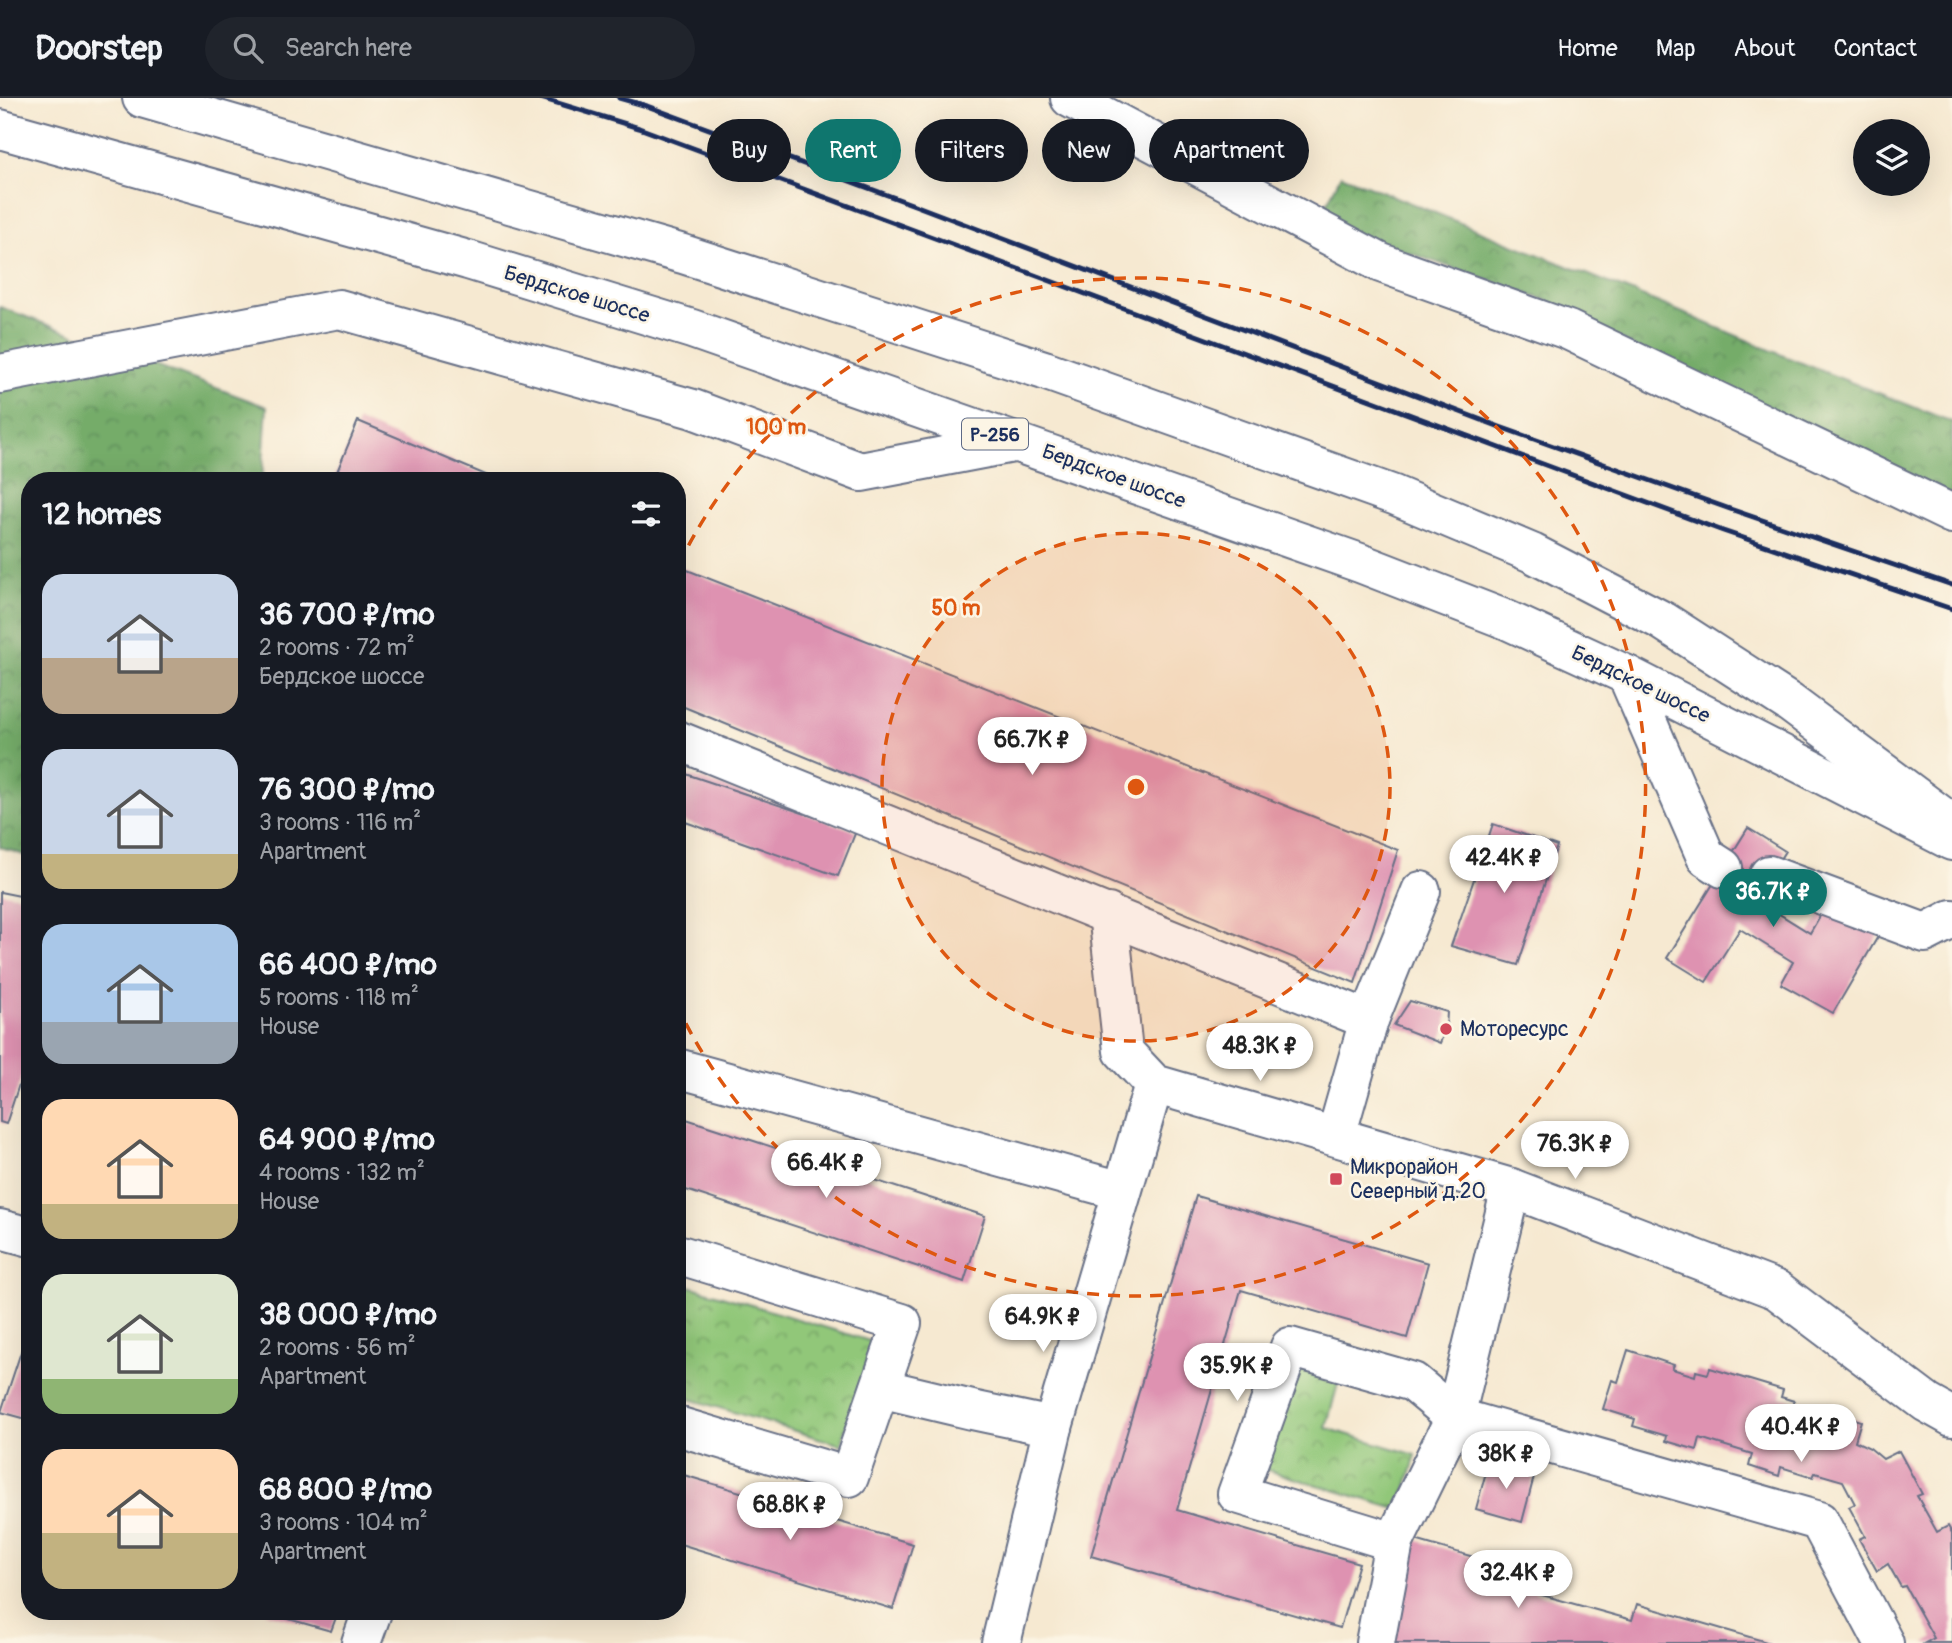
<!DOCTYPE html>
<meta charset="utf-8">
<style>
body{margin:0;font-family:Pangolin,sans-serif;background:#20242c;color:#f1f3f6;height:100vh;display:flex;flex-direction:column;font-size:26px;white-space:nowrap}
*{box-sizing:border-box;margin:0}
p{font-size:23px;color:#9ea1a6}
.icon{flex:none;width:38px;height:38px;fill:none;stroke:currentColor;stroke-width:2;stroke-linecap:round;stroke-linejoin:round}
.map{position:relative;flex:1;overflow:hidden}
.sheet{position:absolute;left:21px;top:374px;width:665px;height:1148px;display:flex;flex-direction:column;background:#171b24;border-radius:28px;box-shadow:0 7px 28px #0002}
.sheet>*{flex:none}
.top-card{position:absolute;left:707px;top:21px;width:665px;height:63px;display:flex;gap:14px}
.tools{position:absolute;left:1853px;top:21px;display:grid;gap:14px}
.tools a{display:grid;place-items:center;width:77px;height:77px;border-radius:50%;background:#171b24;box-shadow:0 7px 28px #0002;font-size:35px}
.price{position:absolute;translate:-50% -60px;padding:0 16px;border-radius:24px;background:#fff;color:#222;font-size:23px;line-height:46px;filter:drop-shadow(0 2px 4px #0008)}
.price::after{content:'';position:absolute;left:50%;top:42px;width:21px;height:16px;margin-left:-10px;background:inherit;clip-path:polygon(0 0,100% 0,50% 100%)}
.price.current{background:#0f766e;color:#fff}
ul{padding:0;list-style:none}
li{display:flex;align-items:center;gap:21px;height:175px;padding:0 21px}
li span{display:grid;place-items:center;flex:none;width:196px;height:140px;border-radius:21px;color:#555}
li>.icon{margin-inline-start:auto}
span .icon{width:84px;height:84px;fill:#fffc;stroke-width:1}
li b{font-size:30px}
h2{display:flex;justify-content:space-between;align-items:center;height:84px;padding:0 21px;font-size:30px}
.pill{padding:0 24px;border-radius:32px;background:#171b24;box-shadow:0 7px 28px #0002;font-size:24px;line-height:63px}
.pill.current{background:#0f766e;color:#fff}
header{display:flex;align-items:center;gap:42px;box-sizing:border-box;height:98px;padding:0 35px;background:#171b24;border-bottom:2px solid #363941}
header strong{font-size:33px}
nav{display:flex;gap:38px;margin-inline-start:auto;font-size:24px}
.search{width:490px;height:63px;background:#20242c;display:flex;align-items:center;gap:18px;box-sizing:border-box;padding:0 24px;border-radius:38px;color:#9ea1a6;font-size:26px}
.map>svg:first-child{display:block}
.forest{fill:url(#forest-crowns);stroke:#486e64;stroke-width:2}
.park{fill:url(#park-crowns);stroke:#567b6c;stroke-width:2}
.building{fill:#de92b1}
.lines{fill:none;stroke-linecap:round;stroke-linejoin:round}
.minor-casing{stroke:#687086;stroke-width:42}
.highway-casing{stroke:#687086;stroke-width:42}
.minor{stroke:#fff;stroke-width:38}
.highway{stroke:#fff;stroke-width:38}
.rail{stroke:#1b2f5e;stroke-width:5}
.ring{fill:none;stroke:#de5710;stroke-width:3.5;stroke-dasharray:12 9}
.poi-dot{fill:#d1495b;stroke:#fcf5e5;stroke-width:2.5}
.labels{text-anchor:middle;stroke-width:5;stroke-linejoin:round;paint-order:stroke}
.shield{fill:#fcf5e5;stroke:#5e6a86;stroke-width:2}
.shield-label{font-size:19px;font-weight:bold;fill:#1b2f5e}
.street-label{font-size:21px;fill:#1b2f5e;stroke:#fcf5e5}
.poi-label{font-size:21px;fill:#1b2f5e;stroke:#fcf5e5;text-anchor:start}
.centre{fill:#de5710;stroke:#fcf5e5;stroke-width:3.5}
.ring-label{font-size:21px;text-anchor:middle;font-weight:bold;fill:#de5710;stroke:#fcf5e5;stroke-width:5;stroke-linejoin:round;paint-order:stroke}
</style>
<header>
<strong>Doorstep</strong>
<div class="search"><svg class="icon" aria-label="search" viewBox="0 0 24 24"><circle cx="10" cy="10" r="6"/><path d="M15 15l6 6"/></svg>Search here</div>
<nav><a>Home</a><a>Map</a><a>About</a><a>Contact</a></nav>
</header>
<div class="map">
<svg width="1952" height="1545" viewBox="0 0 1952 1545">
<defs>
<pattern id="forest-crowns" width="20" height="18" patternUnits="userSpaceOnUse" patternTransform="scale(1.75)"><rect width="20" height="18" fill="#74ac69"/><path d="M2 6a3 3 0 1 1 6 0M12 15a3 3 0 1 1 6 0" fill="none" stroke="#5e8c5a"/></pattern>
<pattern id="park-crowns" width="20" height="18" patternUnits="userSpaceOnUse" patternTransform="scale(1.75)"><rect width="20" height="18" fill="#91c779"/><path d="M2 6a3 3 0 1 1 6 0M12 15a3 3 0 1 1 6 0" fill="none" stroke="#76a266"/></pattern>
</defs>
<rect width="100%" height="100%" fill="#fcf5e5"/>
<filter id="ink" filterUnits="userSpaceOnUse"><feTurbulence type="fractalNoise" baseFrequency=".0143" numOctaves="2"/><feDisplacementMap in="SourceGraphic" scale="14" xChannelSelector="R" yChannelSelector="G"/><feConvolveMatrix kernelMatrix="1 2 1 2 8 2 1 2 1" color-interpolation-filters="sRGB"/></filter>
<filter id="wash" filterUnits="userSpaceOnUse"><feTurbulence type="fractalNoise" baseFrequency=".00686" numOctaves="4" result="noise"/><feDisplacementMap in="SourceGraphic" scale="28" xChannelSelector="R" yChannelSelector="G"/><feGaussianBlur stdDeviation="1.57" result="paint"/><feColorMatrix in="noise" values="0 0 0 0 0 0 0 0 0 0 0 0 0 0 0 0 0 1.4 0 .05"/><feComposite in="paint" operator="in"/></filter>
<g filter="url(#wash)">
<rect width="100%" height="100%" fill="#f6e9d1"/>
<g class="forest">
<polygon points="1341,77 1669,209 1789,260 1952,324 1952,399 1673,269 1545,202 1318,123"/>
<polygon points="0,209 267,309 262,383 30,383 30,759 0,749"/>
</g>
<g class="park">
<polygon points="689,1188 873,1244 841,1347 677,1297 677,1225"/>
<polygon points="1295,1269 1339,1282 1326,1330 1416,1357 1400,1412 1264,1371"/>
</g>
<g id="blocks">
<g class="building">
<polygon points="358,323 500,383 340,383 334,381"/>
<polygon points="677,468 1398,752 1355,885 677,606"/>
<polygon points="677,673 856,733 838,778 677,721"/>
<polygon points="1493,726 1557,748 1518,867 1451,848"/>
<polygon points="1748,730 1785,753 1755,801 1810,835 1828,804 1880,835 1833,915 1781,886 1793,864 1740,831 1706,884 1667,860"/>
<polygon points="0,794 30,800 30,953 6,1026 0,1024"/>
<polygon points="1410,903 1447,914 1446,931 1440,945 1394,927"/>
<polygon points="677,1018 985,1118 964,1184 677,1089"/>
<polygon points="1196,1098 1428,1165 1407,1240 1241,1192 1177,1412 1359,1465 1340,1530 1091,1458"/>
<polygon points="24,1245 30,1246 30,1322 1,1314"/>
<polygon points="1628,1252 1674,1267 1672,1271 1695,1278 1696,1273 1708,1276 1710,1270 1783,1292 1781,1299 1794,1303 1792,1309 1812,1315 1814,1309 1861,1323 1855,1343 1870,1350 1883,1361 1899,1353 1922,1396 1917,1398 1937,1434 1948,1428 1952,1435 1952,1545 1925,1545 1934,1540 1905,1488 1901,1489 1888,1466 1877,1473 1859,1441 1865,1438 1849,1409 1855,1406 1843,1383 1815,1375 1813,1379 1781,1369 1779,1378 1749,1368 1752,1356 1700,1340 1697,1352 1666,1343 1667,1338 1633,1328 1635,1321 1603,1311 1612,1282 1618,1284"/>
<polygon points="1489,1363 1535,1375 1522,1424 1476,1411"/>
<polygon points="677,1375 913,1446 893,1511 677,1445"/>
<polygon points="1415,1442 1539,1478 1535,1495 1632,1522 1637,1506 1770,1545 1385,1545"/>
<polygon points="264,1514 338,1514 331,1533"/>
</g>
</g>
</g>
<g filter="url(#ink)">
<use href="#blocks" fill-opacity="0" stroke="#687086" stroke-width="2"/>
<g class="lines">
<g class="minor-casing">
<g id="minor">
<polyline points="1070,0 1381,165 1568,232 1952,416"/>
<polyline points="0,276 339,211 693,311 861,374 1018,344"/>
<polyline points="1627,577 1706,759 1723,770"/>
<polyline points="677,642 1369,922"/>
<polyline points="1769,777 1925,835 1952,821"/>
<polyline points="1108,815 1123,953 1154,986 1511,1090 1777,1192 1927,1305 1952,1319"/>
<polyline points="677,970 1122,1093"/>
<polyline points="1336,1038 1369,922 1421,793"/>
<polyline points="1511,1090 1455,1319 1819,1423 1884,1545"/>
<polyline points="0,1131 30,1139"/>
<polyline points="677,1156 902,1225 849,1379 677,1328"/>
<polygon points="1290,1249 1413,1284 1455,1319 1394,1444 1237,1396"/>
<polyline points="880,1290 972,1312 1053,1329"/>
<polyline points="361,1545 372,1514"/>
<polyline points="1001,1545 1053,1329 1154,986"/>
<polyline points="1375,1545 1394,1444"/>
</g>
</g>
<g class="highway-casing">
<g id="highway">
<polyline points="142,0 683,156 1044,272 1394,397 1532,455 1663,523 1790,605 1939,716"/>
<polyline points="0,31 468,162 692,231 1360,465 1507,522 1627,577 1952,743"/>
</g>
</g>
<use href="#minor" class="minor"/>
<use href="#highway" class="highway"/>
<g class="rail">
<polyline points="541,0 639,30 1723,433 1952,511"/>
<polyline points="619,0 647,8 917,108 1500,329 1730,411 1952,487"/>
</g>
</g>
</g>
<circle cx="1136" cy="689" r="254" fill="#de5710" fill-opacity=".12"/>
<g class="ring">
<circle cx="1136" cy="689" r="254"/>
<path d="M679 466A509 509 0 1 1 679 912"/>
</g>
<g class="poi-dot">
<circle cx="1446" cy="931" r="7"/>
<rect x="1329" y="1074" width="14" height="14" rx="3.5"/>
</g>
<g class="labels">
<rect class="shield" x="962" y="320.5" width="66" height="31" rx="5"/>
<g class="shield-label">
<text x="995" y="343">Р-256</text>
</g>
<g class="street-label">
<text transform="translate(577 196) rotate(17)" y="7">Бердское шоссе</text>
<text transform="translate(1114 378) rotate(20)" y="7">Бердское шоссе</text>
<text transform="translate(1641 586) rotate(26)" y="7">Бердское шоссе</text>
</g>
<g class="poi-label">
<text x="1460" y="938">Моторесурс</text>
<text x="1350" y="1076">Микрорайон<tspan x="1350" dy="24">Северный д.20</tspan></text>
</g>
</g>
<circle cx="1136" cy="689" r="10" class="centre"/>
<g class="ring-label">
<text x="776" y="336">100 m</text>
<text x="956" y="517">50 m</text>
</g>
</svg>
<div class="tools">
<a><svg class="icon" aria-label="layers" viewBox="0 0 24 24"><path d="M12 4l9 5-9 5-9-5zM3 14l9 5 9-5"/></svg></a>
</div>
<b class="price" style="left:1032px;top:679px">66.7K ₽</b>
<b class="price" style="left:1504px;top:797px">42.4K ₽</b>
<b class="price current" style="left:1773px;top:831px">36.7K ₽</b>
<b class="price" style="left:1260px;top:985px">48.3K ₽</b>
<b class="price" style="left:1575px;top:1083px">76.3K ₽</b>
<b class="price" style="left:826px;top:1102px">66.4K ₽</b>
<b class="price" style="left:1043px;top:1256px">64.9K ₽</b>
<b class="price" style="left:1237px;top:1305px">35.9K ₽</b>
<b class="price" style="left:1801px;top:1366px">40.4K ₽</b>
<b class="price" style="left:1506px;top:1393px">38K ₽</b>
<b class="price" style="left:790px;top:1444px">68.8K ₽</b>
<b class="price" style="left:1518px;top:1512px">32.4K ₽</b>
<div class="top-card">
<a class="pill">Buy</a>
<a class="pill current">Rent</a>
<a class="pill">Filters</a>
<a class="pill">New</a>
<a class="pill">Apartment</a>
</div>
<section class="sheet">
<h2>12 homes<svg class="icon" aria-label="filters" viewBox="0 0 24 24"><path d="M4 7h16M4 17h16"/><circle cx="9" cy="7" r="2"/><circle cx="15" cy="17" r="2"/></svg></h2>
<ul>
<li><span style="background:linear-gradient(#c9d6e8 60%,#b9a48a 0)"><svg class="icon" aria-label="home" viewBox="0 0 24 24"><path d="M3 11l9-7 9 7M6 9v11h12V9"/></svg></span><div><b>36 700 ₽/mo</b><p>2 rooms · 72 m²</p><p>Бердское шоссе</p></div></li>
<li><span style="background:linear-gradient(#c9d6e8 75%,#c2b280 0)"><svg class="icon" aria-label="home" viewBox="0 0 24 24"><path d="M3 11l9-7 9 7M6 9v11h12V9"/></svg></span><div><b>76 300 ₽/mo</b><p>3 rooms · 116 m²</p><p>Apartment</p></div></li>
<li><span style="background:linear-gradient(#a9c7e8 70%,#9aa5b1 0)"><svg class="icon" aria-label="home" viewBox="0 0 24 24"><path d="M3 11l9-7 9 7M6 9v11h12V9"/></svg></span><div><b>66 400 ₽/mo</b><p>5 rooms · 118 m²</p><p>House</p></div></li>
<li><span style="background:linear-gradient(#ffd9b3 75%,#c2b280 0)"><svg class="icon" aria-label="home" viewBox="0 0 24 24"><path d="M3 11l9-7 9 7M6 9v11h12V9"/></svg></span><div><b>64 900 ₽/mo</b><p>4 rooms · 132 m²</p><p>House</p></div></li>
<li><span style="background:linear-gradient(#dfe7d0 75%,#8fb573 0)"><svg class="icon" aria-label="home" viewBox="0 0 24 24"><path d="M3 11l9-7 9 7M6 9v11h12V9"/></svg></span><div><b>38 000 ₽/mo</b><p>2 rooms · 56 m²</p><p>Apartment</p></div></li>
<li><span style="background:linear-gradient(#ffd9b3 60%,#c2b280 0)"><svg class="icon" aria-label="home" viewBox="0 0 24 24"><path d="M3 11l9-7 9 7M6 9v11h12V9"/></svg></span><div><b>68 800 ₽/mo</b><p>3 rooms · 104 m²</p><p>Apartment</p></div></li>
</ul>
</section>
</div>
